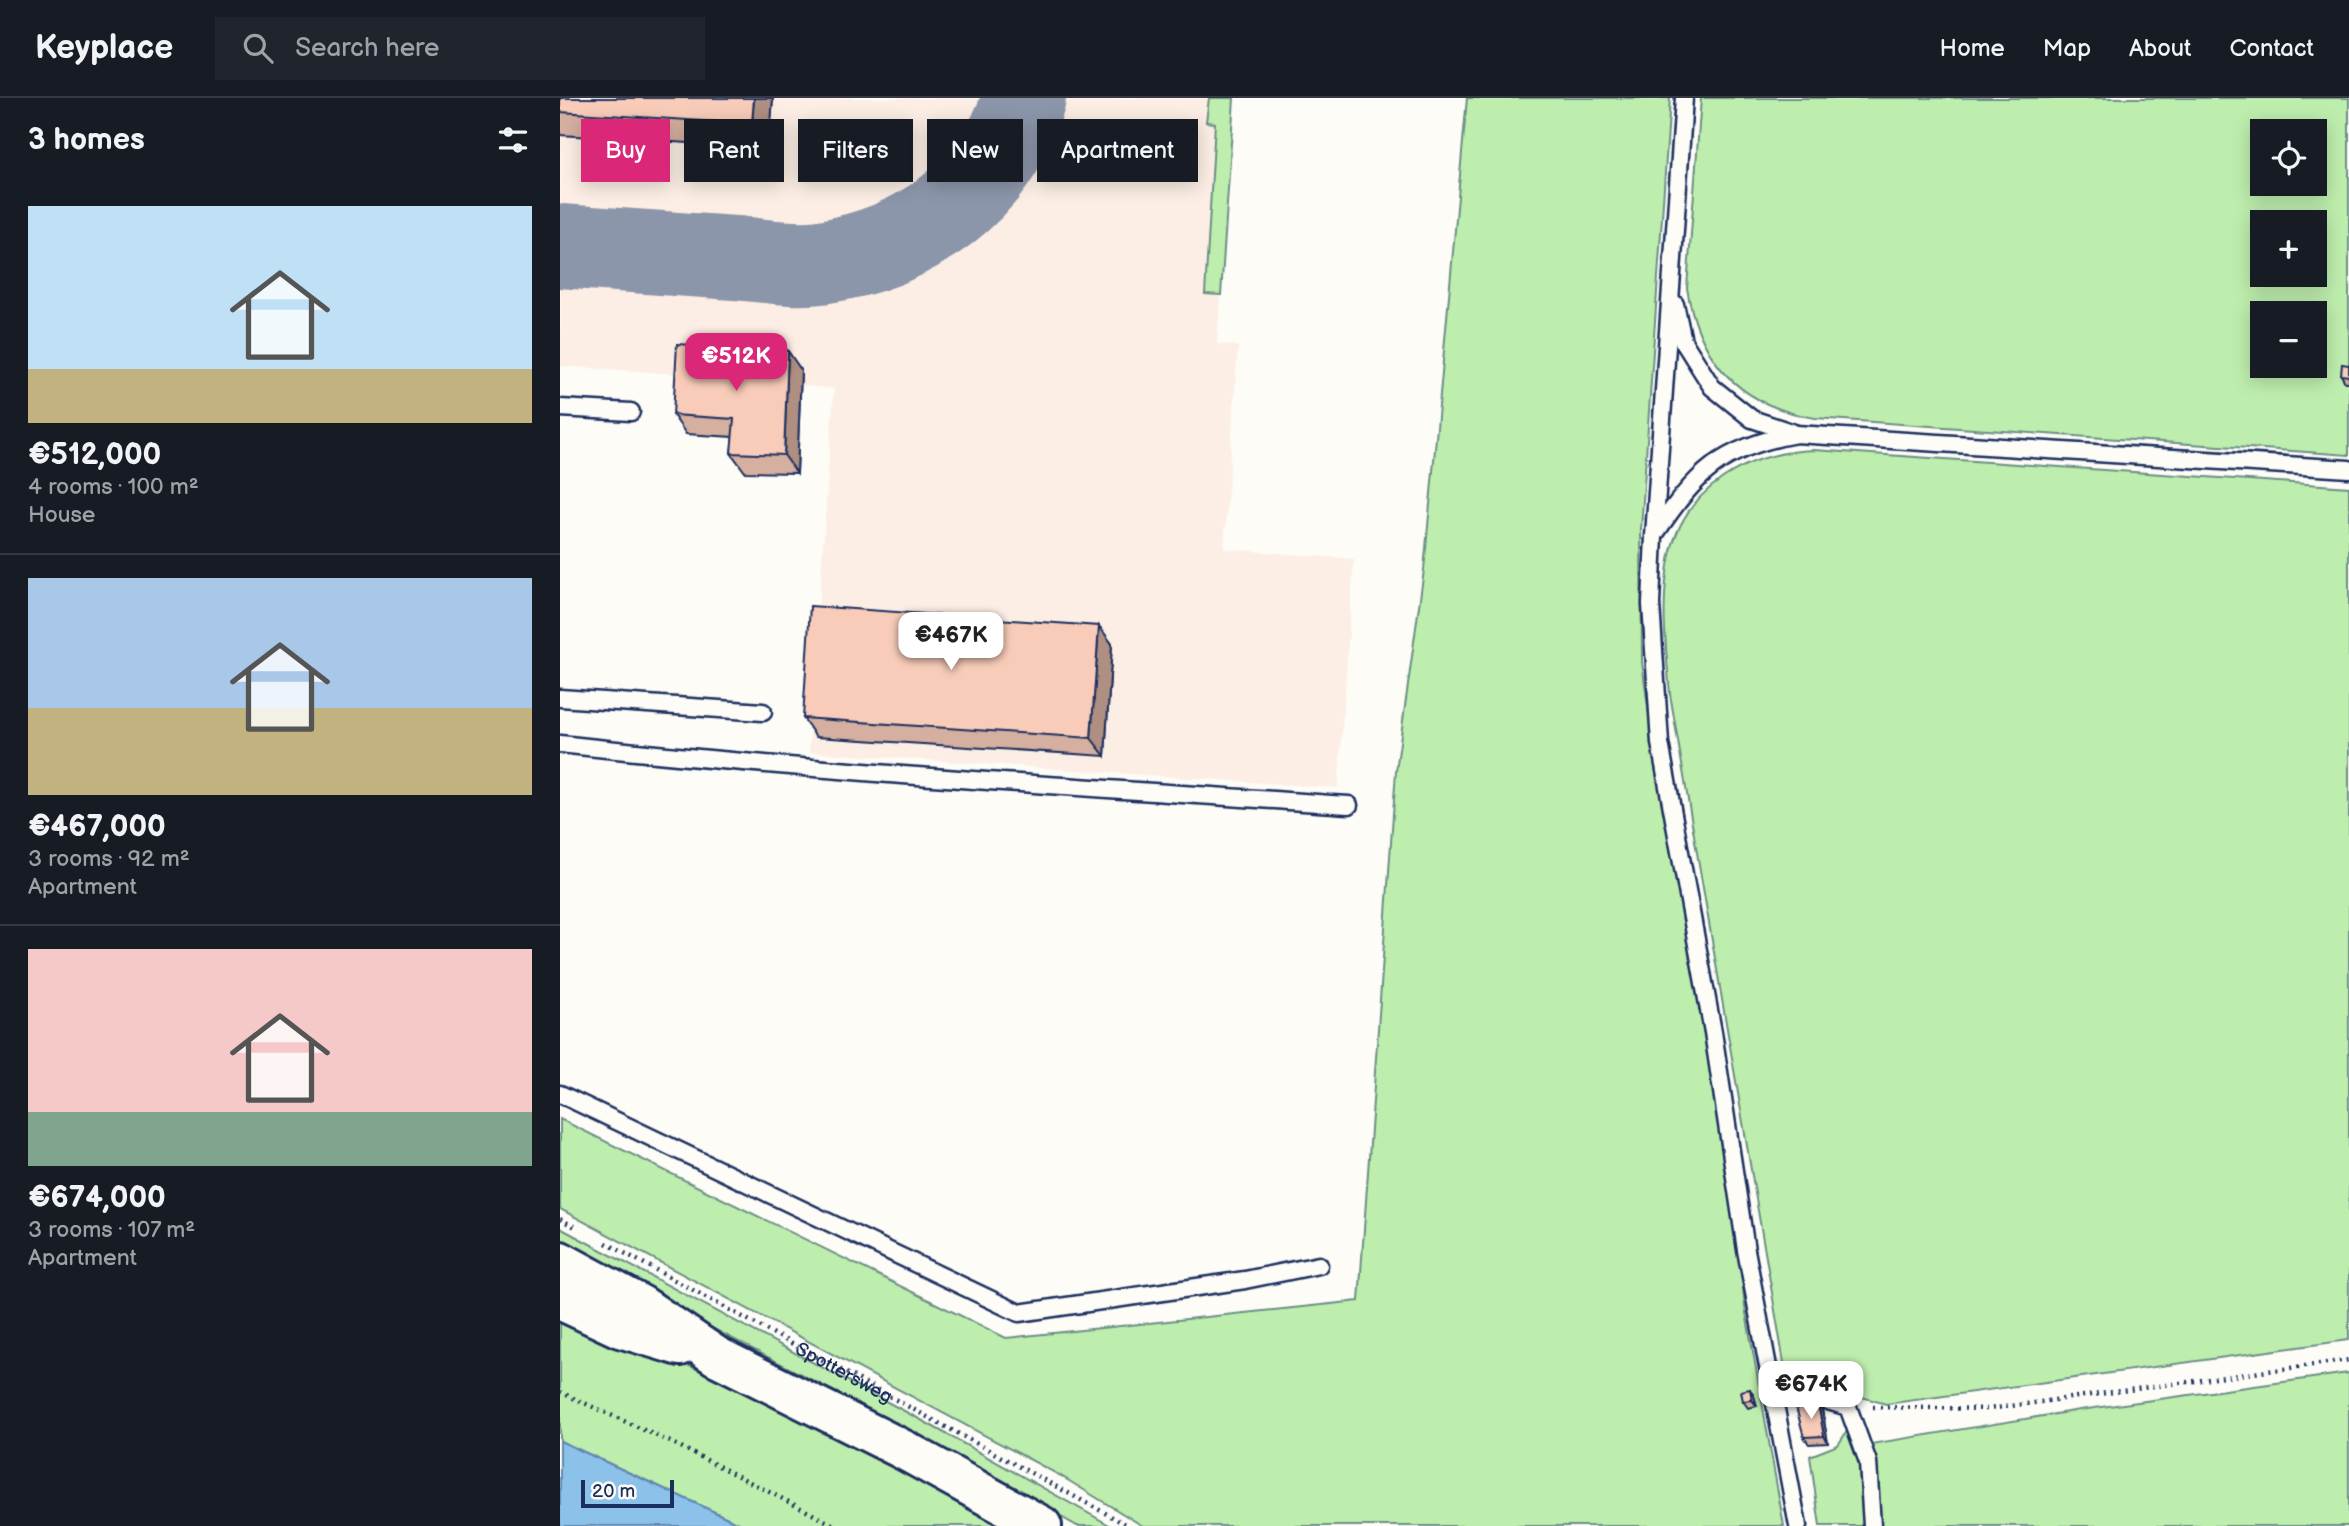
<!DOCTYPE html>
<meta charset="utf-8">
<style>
body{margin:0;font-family:"Balsamiq Sans",sans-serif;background:#20242c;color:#f1f3f6;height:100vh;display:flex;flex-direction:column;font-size:26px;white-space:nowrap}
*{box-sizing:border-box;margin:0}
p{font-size:23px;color:#9ea1a6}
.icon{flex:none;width:38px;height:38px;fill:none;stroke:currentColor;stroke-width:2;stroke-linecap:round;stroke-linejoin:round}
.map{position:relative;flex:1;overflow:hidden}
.drawer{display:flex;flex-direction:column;background:#171b24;width:560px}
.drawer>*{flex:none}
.guide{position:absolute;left:21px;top:21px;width:665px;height:63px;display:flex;gap:14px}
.tools{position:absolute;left:1690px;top:21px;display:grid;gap:14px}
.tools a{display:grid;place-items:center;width:77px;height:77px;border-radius:0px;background:#171b24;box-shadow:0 4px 18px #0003;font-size:35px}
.scale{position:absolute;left:21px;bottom:18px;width:93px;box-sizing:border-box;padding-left:7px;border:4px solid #1b2f5e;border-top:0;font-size:19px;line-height:24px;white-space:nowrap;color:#1b2f5e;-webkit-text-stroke:5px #fdfcf7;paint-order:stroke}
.price{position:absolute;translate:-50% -60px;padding:0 16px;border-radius:14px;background:#fff;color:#222;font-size:23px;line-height:46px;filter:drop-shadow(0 2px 4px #0008)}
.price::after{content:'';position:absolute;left:50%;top:42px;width:21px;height:16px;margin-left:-10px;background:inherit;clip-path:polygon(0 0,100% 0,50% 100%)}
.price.current{background:#db2777;color:#fff}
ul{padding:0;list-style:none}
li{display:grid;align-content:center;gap:14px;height:371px;padding:0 28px}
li+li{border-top:2px solid #363941}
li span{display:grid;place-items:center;height:217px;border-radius:0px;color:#555}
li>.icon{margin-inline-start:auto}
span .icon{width:126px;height:126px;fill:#fffc;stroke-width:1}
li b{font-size:30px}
h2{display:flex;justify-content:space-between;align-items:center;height:84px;padding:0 28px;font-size:30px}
.tag{padding:0 24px;border-radius:0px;background:#171b24;box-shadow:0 4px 18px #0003;font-size:24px;line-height:63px}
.tag.current{background:#db2777;color:#fff}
header{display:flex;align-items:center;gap:42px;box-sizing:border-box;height:98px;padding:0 35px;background:#171b24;border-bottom:2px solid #363941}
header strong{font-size:33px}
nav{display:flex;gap:38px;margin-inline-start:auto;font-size:24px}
.search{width:490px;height:63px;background:#20242c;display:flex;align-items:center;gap:18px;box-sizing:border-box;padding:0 24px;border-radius:0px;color:#9ea1a6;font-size:26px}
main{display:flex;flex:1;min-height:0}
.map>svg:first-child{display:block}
.built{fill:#fceee4}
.green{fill:#beeead;stroke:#6c8e86;stroke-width:2;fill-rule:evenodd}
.water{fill:#8cc1ea;stroke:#5f87b2;stroke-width:2}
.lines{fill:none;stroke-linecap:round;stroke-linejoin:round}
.taxiway{stroke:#8c96aa;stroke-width:84}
.lane-casing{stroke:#1b2f5e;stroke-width:21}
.secondary-casing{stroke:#1b2f5e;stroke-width:44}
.path{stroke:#1b2f5e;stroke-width:4.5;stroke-dasharray:2 5;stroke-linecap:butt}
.lane{stroke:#fdfcf7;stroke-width:16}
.secondary{stroke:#fdfcf7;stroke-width:38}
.wall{fill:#d5af9f;stroke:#1b2f5e;stroke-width:2}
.shaded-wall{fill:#ae8f82;stroke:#1b2f5e;stroke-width:2}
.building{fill:#f8ccb9;stroke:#1b2f5e;stroke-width:2}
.labels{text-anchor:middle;stroke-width:7;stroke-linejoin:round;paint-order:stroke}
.street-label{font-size:19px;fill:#1b2f5e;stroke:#fdfcf7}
</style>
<header>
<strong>Keyplace</strong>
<div class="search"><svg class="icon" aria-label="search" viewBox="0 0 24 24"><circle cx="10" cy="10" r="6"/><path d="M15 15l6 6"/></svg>Search here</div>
<nav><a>Home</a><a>Map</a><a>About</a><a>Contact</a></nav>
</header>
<main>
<section class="drawer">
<h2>3 homes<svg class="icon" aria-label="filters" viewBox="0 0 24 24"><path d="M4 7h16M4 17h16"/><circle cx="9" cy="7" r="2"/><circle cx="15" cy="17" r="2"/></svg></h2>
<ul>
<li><span style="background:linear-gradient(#bfe0f5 75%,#c2b280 0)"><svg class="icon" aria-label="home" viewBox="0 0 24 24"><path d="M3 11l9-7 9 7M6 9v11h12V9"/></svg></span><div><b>€512,000</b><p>4 rooms · 100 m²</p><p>House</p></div></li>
<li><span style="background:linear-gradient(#a9c7e8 60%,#c2b280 0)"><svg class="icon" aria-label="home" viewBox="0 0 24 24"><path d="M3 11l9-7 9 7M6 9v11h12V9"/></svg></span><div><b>€467,000</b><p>3 rooms · 92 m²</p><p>Apartment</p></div></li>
<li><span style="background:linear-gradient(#f6c9c9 75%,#7fa58c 0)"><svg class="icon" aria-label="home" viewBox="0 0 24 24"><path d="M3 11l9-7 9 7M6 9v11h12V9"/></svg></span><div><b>€674,000</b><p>3 rooms · 107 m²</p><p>Apartment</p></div></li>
</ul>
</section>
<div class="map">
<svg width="1789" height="1428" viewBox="0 0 1789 1428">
<rect width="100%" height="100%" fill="#fdfcf7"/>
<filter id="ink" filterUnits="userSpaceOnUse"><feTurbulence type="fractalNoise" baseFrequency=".0143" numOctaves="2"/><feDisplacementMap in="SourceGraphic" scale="14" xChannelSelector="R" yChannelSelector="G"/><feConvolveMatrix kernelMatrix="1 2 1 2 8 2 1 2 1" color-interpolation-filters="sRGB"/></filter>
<g filter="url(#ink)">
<polygon class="built" points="213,0 674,0 657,246 678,248 664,451 794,461 778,690 249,654 274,291 241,287 241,272 133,277 0,268 0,37 209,50"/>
<g class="green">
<polygon points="649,0 674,0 661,197 645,196 655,25 646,24"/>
<polygon points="907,0 1110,0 1081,432 1082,564 1091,632 1173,1101 1185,1209 1224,1428 583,1428 501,1378 0,1111 0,1021 446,1240 799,1203 836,673 864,472"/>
<path d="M1141 0H1789V357L1255 320C1180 308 1139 264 1127 190ZM1703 33H1755V86H1703ZM1703 124H1755V177H1703ZM1703 215H1755V268H1703Z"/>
<path d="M1254 352 1789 389V1242L1326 1306 1226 1277 1110 596C1106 551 1100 503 1110 457 1125 389 1189 354 1254 352Z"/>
<polygon points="0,1130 363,1323 551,1428 517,1428 356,1336 0,1151"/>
<polygon points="0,1212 162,1282 336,1365 447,1428 185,1428 0,1343"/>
<polygon points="1789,1275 1789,1428 1260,1428 1250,1358 1278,1347 1291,1327 1299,1348 1520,1312"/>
</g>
<polygon class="water" points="0,1343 185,1428 0,1428"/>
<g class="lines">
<path class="taxiway" d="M0 148C58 152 117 156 175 160 202 162 234 168 261 164 354 151 437 93 464 0"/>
<g class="lane-casing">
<g id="lane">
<polyline points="1124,0 1094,438 1091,506 1100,645 1153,934 1186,1152 1238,1428"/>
<polyline points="1115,206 1123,243 1152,289 1192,321 1234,335"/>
<polyline points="0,310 71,314"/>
<path d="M1095 436C1136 375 1162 349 1236 336L1789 371"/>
<polyline points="0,600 203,614"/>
<path d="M0 646C262 675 526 689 789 707"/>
<polyline points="0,996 459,1215 685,1182 759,1167"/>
<polyline points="1211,1286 1288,1309 1308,1364 1312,1428"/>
</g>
</g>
<g class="secondary-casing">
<g id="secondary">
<polyline points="0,1163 81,1207 156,1258 344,1352 482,1428"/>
<polyline points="0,1202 60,1230 120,1248"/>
</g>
</g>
<g class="path">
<polyline points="0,1121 17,1130"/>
<path id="s1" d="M46 1145 569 1428"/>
<polyline points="0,1294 117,1347 276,1428"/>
<polyline points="1313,1309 1429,1311 1789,1262"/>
</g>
<use href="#lane" class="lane"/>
<use href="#secondary" class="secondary"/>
</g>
<g class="wall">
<polygon points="0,0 213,0 209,50 0,37"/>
<polygon points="1789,267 1789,284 1785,284 1781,277"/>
<polygon points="241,272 237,375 185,374 171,355 173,339 126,336 113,317"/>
<polygon points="539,528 552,546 545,658 256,639 243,620"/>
<polygon points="1194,1298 1197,1308 1188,1310 1183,1303"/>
<polygon points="1258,1306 1262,1312 1268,1345 1249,1346 1244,1339"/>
</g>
<g class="shaded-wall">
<polygon points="194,0 213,0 209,50 192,26"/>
<polygon points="228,253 241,272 237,375 224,357"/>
<polygon points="539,528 552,546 545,658 531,640"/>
<polygon points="1190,1291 1194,1298 1197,1308 1192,1302"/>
<polygon points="1258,1306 1262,1312 1268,1345 1264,1338"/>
</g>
<g class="building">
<polygon points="0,0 194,0 192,26 0,14"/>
<polygon points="117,246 228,253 224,357 171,355 174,321 113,317"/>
<polygon points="1782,266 1789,267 1789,278 1781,277"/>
<polygon points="250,508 539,528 531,640 243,620"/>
<polygon points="1190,1291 1192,1302 1183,1303 1181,1293"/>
<polygon points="1258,1306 1264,1338 1244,1339 1236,1309"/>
</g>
</g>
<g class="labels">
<g class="street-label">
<text dy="7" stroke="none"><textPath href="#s1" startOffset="271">Spottersweg</textPath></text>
</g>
</g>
</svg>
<div class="tools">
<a><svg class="icon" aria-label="locate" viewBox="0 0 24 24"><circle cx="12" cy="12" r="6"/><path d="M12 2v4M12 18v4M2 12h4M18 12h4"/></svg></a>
<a>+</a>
<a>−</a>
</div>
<div class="scale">20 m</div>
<b class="price current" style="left:176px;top:295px">€512K</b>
<b class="price" style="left:391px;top:574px">€467K</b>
<b class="price" style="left:1251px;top:1323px">€674K</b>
<div class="guide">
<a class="tag current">Buy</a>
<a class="tag">Rent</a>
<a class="tag">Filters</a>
<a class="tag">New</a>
<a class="tag">Apartment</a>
</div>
</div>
</main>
